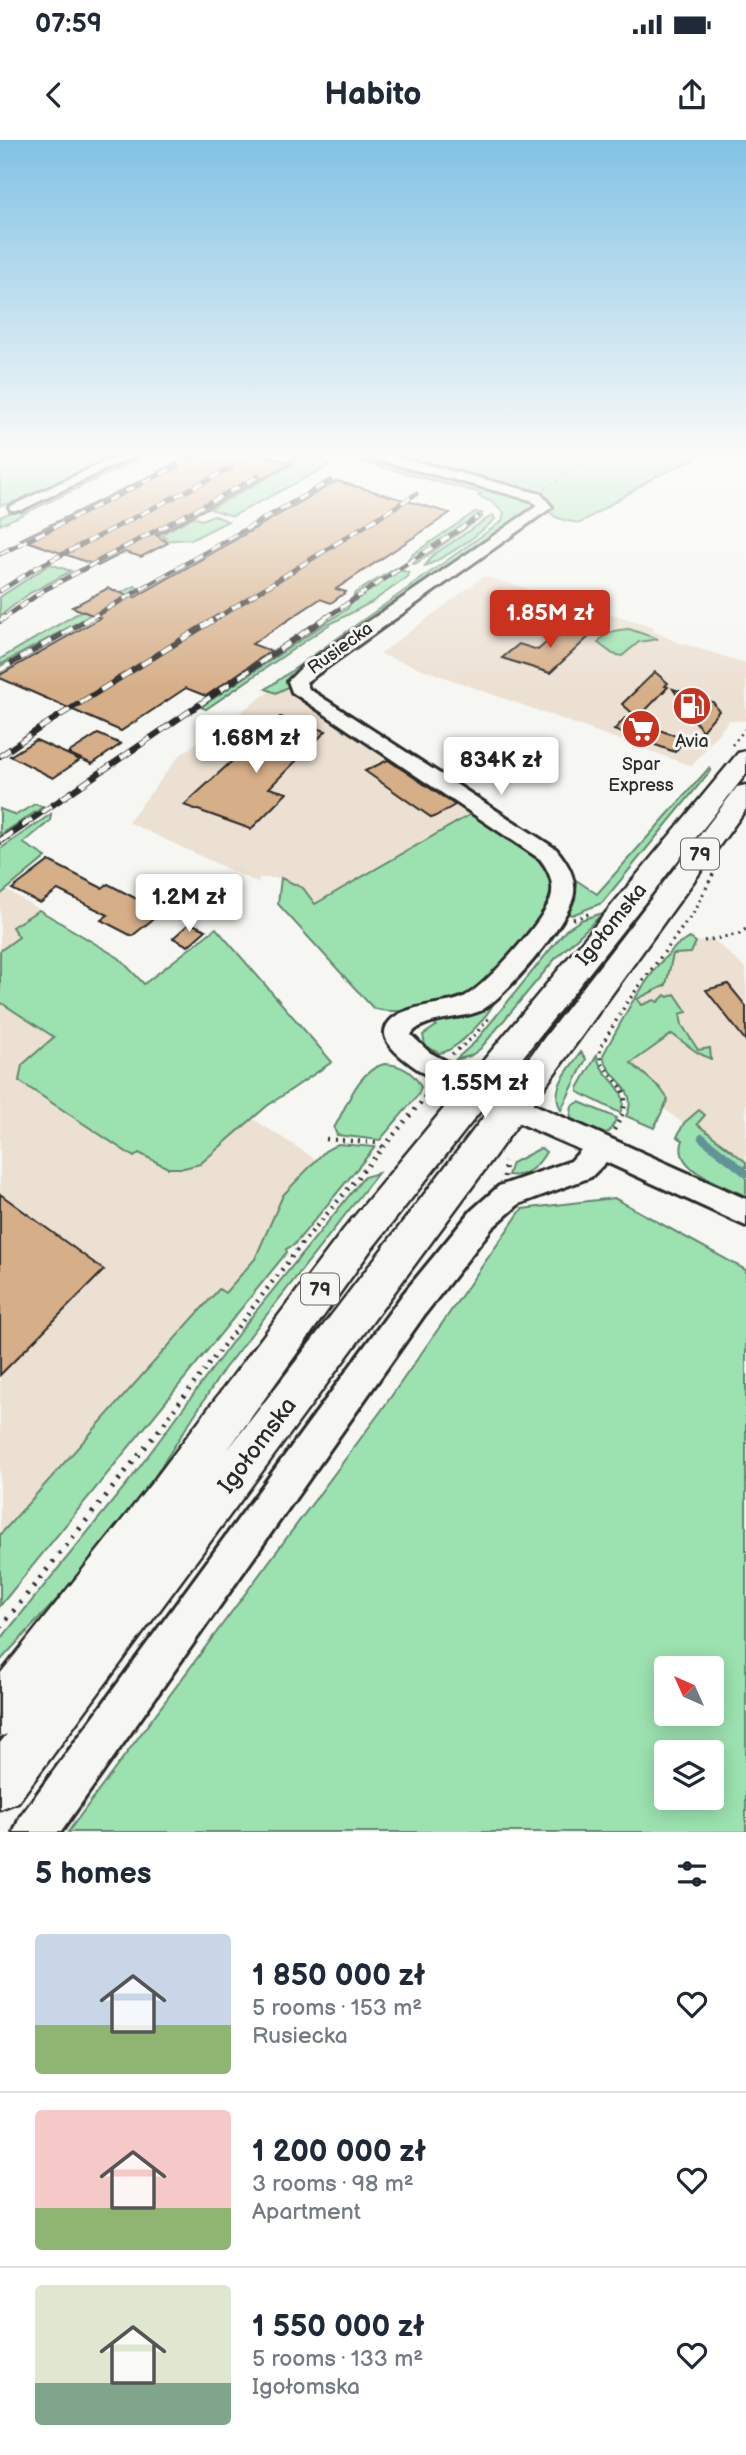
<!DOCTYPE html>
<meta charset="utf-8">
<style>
body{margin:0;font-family:"Balsamiq Sans",sans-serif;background:#f2f2f3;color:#1f2937;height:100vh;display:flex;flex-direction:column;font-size:26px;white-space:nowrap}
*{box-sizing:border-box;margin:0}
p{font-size:23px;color:#747a83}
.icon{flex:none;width:38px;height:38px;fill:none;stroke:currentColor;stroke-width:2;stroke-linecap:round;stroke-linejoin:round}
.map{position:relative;height:1692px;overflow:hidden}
.side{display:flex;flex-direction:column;background:#fff;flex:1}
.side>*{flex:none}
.needle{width:46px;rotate:315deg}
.tools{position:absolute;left:654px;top:1516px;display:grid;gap:14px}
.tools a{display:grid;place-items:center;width:70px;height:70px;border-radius:7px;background:#fff;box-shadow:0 4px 18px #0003;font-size:35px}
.price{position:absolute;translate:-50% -60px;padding:0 16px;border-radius:7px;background:#fff;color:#222;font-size:23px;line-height:46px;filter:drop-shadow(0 2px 4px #0008)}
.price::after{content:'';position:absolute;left:50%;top:42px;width:21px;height:16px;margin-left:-10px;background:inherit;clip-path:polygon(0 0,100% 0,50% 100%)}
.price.current{background:#c8321e;color:#fff}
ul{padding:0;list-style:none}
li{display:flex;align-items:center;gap:21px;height:175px;padding:0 35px}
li+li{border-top:2px solid #e0e1e3}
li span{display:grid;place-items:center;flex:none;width:196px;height:140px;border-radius:7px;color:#555}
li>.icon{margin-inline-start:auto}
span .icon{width:84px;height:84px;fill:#fffc;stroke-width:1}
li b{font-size:30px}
h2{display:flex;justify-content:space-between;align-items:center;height:84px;padding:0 35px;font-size:30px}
.status{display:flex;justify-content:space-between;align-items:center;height:49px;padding:0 35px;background:#fff;direction:ltr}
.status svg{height:19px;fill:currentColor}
header{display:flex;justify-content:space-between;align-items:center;height:91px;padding:0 35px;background:#fff;font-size:32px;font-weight:700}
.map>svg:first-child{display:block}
.built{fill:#ece0d2}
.green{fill:#9ce2b0;stroke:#64866e;stroke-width:2;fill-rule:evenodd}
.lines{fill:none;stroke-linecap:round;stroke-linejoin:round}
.stream{stroke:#629397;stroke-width:8}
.building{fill:#d6ae87;stroke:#2b2b2b;stroke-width:2}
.minor-casing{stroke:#2b2b2b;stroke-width:6}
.major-casing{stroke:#2b2b2b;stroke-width:5}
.path-far4{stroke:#2b2b2b;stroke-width:2;stroke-dasharray:1 3.5;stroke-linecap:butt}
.path-far3{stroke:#2b2b2b;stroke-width:2.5;stroke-dasharray:2 4.5;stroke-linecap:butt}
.path-far2{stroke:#2b2b2b;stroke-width:3.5;stroke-dasharray:2 5;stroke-linecap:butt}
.path-far1{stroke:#2b2b2b;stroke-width:4.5;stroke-dasharray:2 6;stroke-linecap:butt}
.path{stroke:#2b2b2b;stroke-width:5;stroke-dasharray:2.5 8;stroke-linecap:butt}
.minor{fill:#f6f6f2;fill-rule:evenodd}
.major{fill:#f6f6f2;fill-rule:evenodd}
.rail-far2-casing{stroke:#2b2b2b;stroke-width:5}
.rail-far1-casing{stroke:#2b2b2b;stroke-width:6}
.rail-casing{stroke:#2b2b2b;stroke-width:8}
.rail-far2{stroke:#f6f6f2;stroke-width:3.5;stroke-dasharray:10;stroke-linecap:butt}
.rail-far1{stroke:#f6f6f2;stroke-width:4.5;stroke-dasharray:12;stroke-linecap:butt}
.rail{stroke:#f6f6f2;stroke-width:5;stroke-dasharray:15;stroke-linecap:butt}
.labels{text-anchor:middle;stroke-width:6;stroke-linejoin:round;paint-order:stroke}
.far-street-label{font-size:18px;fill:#2b2b2b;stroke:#f6f6f2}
.far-poi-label{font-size:18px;fill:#2b2b2b;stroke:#f6f6f2}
.shield{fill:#f6f6f2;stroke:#686867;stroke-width:2}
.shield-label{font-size:19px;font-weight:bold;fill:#2b2b2b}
.street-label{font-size:21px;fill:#2b2b2b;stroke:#f6f6f2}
.near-street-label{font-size:24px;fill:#2b2b2b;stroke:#f6f6f2}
</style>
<div class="status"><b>07:59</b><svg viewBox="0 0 49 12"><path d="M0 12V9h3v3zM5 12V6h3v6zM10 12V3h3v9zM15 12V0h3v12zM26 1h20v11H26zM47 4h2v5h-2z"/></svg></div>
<header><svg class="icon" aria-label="back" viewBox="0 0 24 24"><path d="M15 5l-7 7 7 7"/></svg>Habito<svg class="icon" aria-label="share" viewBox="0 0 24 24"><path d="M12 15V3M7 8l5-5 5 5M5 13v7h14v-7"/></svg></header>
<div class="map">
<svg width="746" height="1692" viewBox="0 0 746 1692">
<rect width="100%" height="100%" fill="#f6f6f2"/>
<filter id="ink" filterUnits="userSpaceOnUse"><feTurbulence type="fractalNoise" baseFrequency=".0143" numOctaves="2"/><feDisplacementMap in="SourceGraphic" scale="14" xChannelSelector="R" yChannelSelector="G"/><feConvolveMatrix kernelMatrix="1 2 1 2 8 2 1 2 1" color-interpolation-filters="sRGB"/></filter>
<g filter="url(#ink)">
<g class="built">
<polygon points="484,436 655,488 653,491 677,502 746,523 746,579 744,581 729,580 692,626 380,514"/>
<polygon points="279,545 473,673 315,764 303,748 281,738 259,738 258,743 128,682 180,615"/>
<polygon points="7,750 119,818 253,979 345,1038 0,1445 0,755"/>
<polygon points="713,799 746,829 746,1028 743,1030 608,925 635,859 679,805"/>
</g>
<g class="green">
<polygon points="0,315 124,315 28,360 0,365"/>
<polygon points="135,315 148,315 0,385 0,377"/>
<polygon points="296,315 309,315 327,320 328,326 233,376 210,369 295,323 287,320"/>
<polygon points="337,315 367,315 525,356 536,363 536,369 295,538 290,546 276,553 266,549 494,387 502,381 504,373 491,361 478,356 481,353"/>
<path d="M383 315H702L655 337 580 383C560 380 549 379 542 357Z"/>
<polygon points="475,372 482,373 482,377 415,424 408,420 413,414"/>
<path d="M213 375 228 381 191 400C181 397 173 403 163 399L166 397 160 395 193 377 202 380Z"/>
<path d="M493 375 495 379C475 398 449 415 424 427L433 415Z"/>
<polygon points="50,424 71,431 30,453 0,476 0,457"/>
<polygon points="396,428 409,433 408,437 372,462 330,484 206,569 201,567 348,468 355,453"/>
<polygon points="135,446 139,449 0,525 0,519 75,475"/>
<path d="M629 489 658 499 639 502 622 516 613 514 598 503C605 491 616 490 629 489Z"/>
<polygon points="709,628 711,630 602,763 572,775 566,773 570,765 572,741 576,740 597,754"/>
<polygon points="35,664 43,667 0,695 0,669 16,675"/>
<path d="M473 673C494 687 539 708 549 732 552 740 555 750 552 758 546 776 485 846 468 856 448 866 393 876 373 868L278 764 281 738 303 748 315 764Z"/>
<polygon points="51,674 50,681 23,703 46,717 0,755 0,709"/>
<polygon points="39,770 119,818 144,844 216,788 332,922 267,966 200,1024 184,1028 168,1028 139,1013 134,1017 19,941 22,925 54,897 0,862 0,811 19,797 12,787"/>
<polygon points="599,774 601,775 555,819 480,909 470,916 455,920 475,902 566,790 581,780"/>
<path d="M690 798 696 802 691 813 673 814 666 845 637 859 642 865 654 860 658 862 665 855 668 857 675 854 687 872 680 874 682 885 698 910 710 908 711 919 698 913 672 894 631 923 660 948 668 959 654 988 626 976C641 948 606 938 603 915L631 864 658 825 677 805Z"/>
<path d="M494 861C491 874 456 912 439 913L425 905 423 895 436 886 435 882 474 872Z"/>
<path d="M581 912 586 919 561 970C549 948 569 930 581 912Z"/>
<path d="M597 915C599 938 633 947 620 973L578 952V948Z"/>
<path d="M384 924C400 924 414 932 421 947L418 955 380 1000 337 995 334 988C347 966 357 931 384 924Z"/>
<polygon points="579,962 617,978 609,992 599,994 570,980 572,966"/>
<path d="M699 970 705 975 697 984 746 1022V1056C725 1045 671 1031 683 1000L677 997 684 983Z"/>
<polygon points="338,1004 375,1007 294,1105 286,1109 287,1112 0,1466 0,1395 219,1149 225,1153 255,1119 283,1055 325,1011"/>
<path d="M541 1008 546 1012C538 1026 526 1038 508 1035L512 1023Z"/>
<polygon points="378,1033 224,1229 137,1364 95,1418 0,1521 0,1500 130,1340 244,1186 364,1037"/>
<path d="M614 1058 746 1130V1692H68L381 1271 522 1069ZM667 1528H712V1573H667ZM667 1612H712V1657H667Z"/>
</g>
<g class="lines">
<polyline class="stream" points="702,998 746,1033"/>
</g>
<g class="building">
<polygon points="193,315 262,315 292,323 156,395 168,403 141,417 125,412 98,426 21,399"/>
<polygon points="337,341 450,373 336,449 346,452 331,463 320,459 252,504 271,511 206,556 186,548 121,591 0,538 0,535 100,478 72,467 108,448 134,458"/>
<polygon points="566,485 593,493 550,533 502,518 519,504 538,510"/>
<polygon points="655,532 668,543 665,546 668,547 638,578 622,564"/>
<polygon points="673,549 713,562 719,571 702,591"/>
<polygon points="280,577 326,591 269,648 287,653 251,689 184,665"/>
<polygon points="625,578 685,599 675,612 614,590"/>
<polygon points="98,594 121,604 92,624 68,613"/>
<polygon points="36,600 80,620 53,638 10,616"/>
<polygon points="388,620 455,665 432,678 365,631"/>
<polygon points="49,721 102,748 108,744 162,772 132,796 101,780 108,775 58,750 40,763 12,749"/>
<polygon points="190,783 206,790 188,806 173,798"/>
<polygon points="728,844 746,866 746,901 706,850"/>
<polygon points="0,1054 104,1130 0,1235"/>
</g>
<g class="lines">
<g class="minor-casing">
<g id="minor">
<polygon points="119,315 136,315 21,370 11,370 9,367"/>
<path d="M368 315H389L541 354 552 367 306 542 309 549 556 709C566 721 576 736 574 753 572 779 504 859 480 871 463 879 419 878 411 895L429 912 486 943 746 1059V1086L606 1022 591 1037 519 1064 492 1088 425 1174 61 1692H14L20 1677 403 1154 472 1070 499 1046 571 1021 581 1010C550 996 381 927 385 892 389 863 445 867 464 857 486 846 543 782 551 758 555 744 549 730 540 719L292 552 288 541 302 527 537 366 531 360 370 318Z"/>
</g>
</g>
<g class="major-casing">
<polygon id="major" points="746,611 746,634 370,1111 227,1311 737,647 746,645 746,669 486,1028 18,1662 0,1669 0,1603 7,1594 0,1597 0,1534 155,1339 344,1089 738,613"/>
</g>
<polyline class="path-far4" points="545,349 593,315"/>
<polyline class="path-far3" points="732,605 746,588"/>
<g class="path-far2">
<polyline points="573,779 592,773"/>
<polyline points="704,801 739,794 746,789"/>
<polyline points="452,914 471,899 489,878"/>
<polyline points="621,947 601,923 600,908 626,864 696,769 715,730"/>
</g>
<g class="path-far1">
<path d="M614 990C623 974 630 962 620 945"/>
<polyline points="326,999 377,1003 382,1007"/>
<polyline points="504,1037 505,1021"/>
<polyline points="169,1276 304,1101 424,959 427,947"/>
</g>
<polyline class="path" points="0,1488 171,1275"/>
<use href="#minor" class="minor"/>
<use href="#major" class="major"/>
<g class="rail-far2-casing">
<g id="rail-far2">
<polyline points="0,414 195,317"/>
<polyline points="0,451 36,428 231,328"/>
<polyline points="3,479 44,450 259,336"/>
<polyline points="89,479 330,341"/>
<polyline points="215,479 416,354"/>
<polyline points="324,479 478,377"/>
</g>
</g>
<g class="rail-far1-casing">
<g id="rail-far1">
<polyline points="0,481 5,477"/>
<polyline points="0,530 92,477"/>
<polyline points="0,616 43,586 218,477"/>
<polyline points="22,686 327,477"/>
</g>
</g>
<g class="rail-casing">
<polyline id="rail" points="0,701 25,684"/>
</g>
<use href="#rail-far2" class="rail-far2"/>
<use href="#rail-far1" class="rail-far1"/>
<use href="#rail" class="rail"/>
</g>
</g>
<linearGradient id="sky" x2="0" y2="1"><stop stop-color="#81c2e4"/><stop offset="0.57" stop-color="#fbfbf9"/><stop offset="1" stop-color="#fbfbf9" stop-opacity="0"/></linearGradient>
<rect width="746" height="552" fill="url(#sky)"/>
<defs>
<g id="fuel-disc" transform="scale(2.0125)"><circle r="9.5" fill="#c8321e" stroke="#f6f6f2"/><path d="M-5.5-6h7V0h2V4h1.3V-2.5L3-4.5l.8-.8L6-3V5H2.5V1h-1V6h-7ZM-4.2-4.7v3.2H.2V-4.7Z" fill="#fff"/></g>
<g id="supermarket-disc" transform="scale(2.0125)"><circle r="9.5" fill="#c8321e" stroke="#f6f6f2"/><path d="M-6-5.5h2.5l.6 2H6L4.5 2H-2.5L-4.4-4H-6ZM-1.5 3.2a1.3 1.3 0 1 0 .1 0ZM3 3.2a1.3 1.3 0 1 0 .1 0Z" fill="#fff"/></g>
</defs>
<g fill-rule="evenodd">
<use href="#fuel-disc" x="692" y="566"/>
<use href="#supermarket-disc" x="641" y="589"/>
</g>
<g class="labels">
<g class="far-street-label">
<text transform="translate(340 508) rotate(-36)" y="6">Rusiecka</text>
</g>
<g class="far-poi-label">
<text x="692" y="607">Avia</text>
<text x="641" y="630">Spar<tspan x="641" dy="21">Express</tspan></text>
</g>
<g class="shield">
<rect x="681" y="698.5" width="38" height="31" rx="5"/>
<rect x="301" y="1133.5" width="38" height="31" rx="5"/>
</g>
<g class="shield-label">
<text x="700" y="721">79</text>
<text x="320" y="1156">79</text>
</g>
<g class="street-label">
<text transform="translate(611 784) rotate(-51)" y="7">Igołomska</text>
</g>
<g class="near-street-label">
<text transform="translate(257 1305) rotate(-53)" y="8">Igołomska</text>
</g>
</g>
</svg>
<div class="tools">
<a><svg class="needle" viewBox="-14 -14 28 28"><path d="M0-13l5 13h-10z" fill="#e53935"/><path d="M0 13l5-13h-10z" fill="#747a83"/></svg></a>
<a><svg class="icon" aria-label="layers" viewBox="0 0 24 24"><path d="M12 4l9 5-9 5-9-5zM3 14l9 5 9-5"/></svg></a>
</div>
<b class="price current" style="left:550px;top:510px">1.85M zł</b>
<b class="price" style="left:256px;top:635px">1.68M zł</b>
<b class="price" style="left:501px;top:657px">834K zł</b>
<b class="price" style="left:189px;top:794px">1.2M zł</b>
<b class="price" style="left:485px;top:980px">1.55M zł</b>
</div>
<section class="side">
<h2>5 homes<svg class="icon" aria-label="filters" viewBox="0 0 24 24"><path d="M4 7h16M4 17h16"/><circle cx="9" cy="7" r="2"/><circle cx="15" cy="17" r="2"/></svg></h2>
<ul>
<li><span style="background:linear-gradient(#c9d6e8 65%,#8fb573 0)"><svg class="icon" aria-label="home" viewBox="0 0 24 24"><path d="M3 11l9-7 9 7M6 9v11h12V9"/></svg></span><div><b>1 850 000 zł</b><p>5 rooms · 153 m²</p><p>Rusiecka</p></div><svg class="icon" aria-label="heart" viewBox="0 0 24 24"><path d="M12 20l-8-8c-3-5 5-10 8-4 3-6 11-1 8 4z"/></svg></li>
<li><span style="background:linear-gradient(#f6c9c9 70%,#8fb573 0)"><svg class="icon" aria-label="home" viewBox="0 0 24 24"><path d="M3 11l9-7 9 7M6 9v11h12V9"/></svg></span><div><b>1 200 000 zł</b><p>3 rooms · 98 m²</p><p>Apartment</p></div><svg class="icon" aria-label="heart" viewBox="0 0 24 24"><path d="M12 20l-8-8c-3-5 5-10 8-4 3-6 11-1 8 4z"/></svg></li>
<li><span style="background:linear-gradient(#dfe7d0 70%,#7fa58c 0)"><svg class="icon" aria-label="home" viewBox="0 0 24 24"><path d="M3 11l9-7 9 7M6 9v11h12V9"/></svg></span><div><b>1 550 000 zł</b><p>5 rooms · 133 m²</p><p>Igołomska</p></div><svg class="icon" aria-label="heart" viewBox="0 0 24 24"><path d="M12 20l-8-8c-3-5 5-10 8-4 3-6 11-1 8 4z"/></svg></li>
</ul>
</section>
